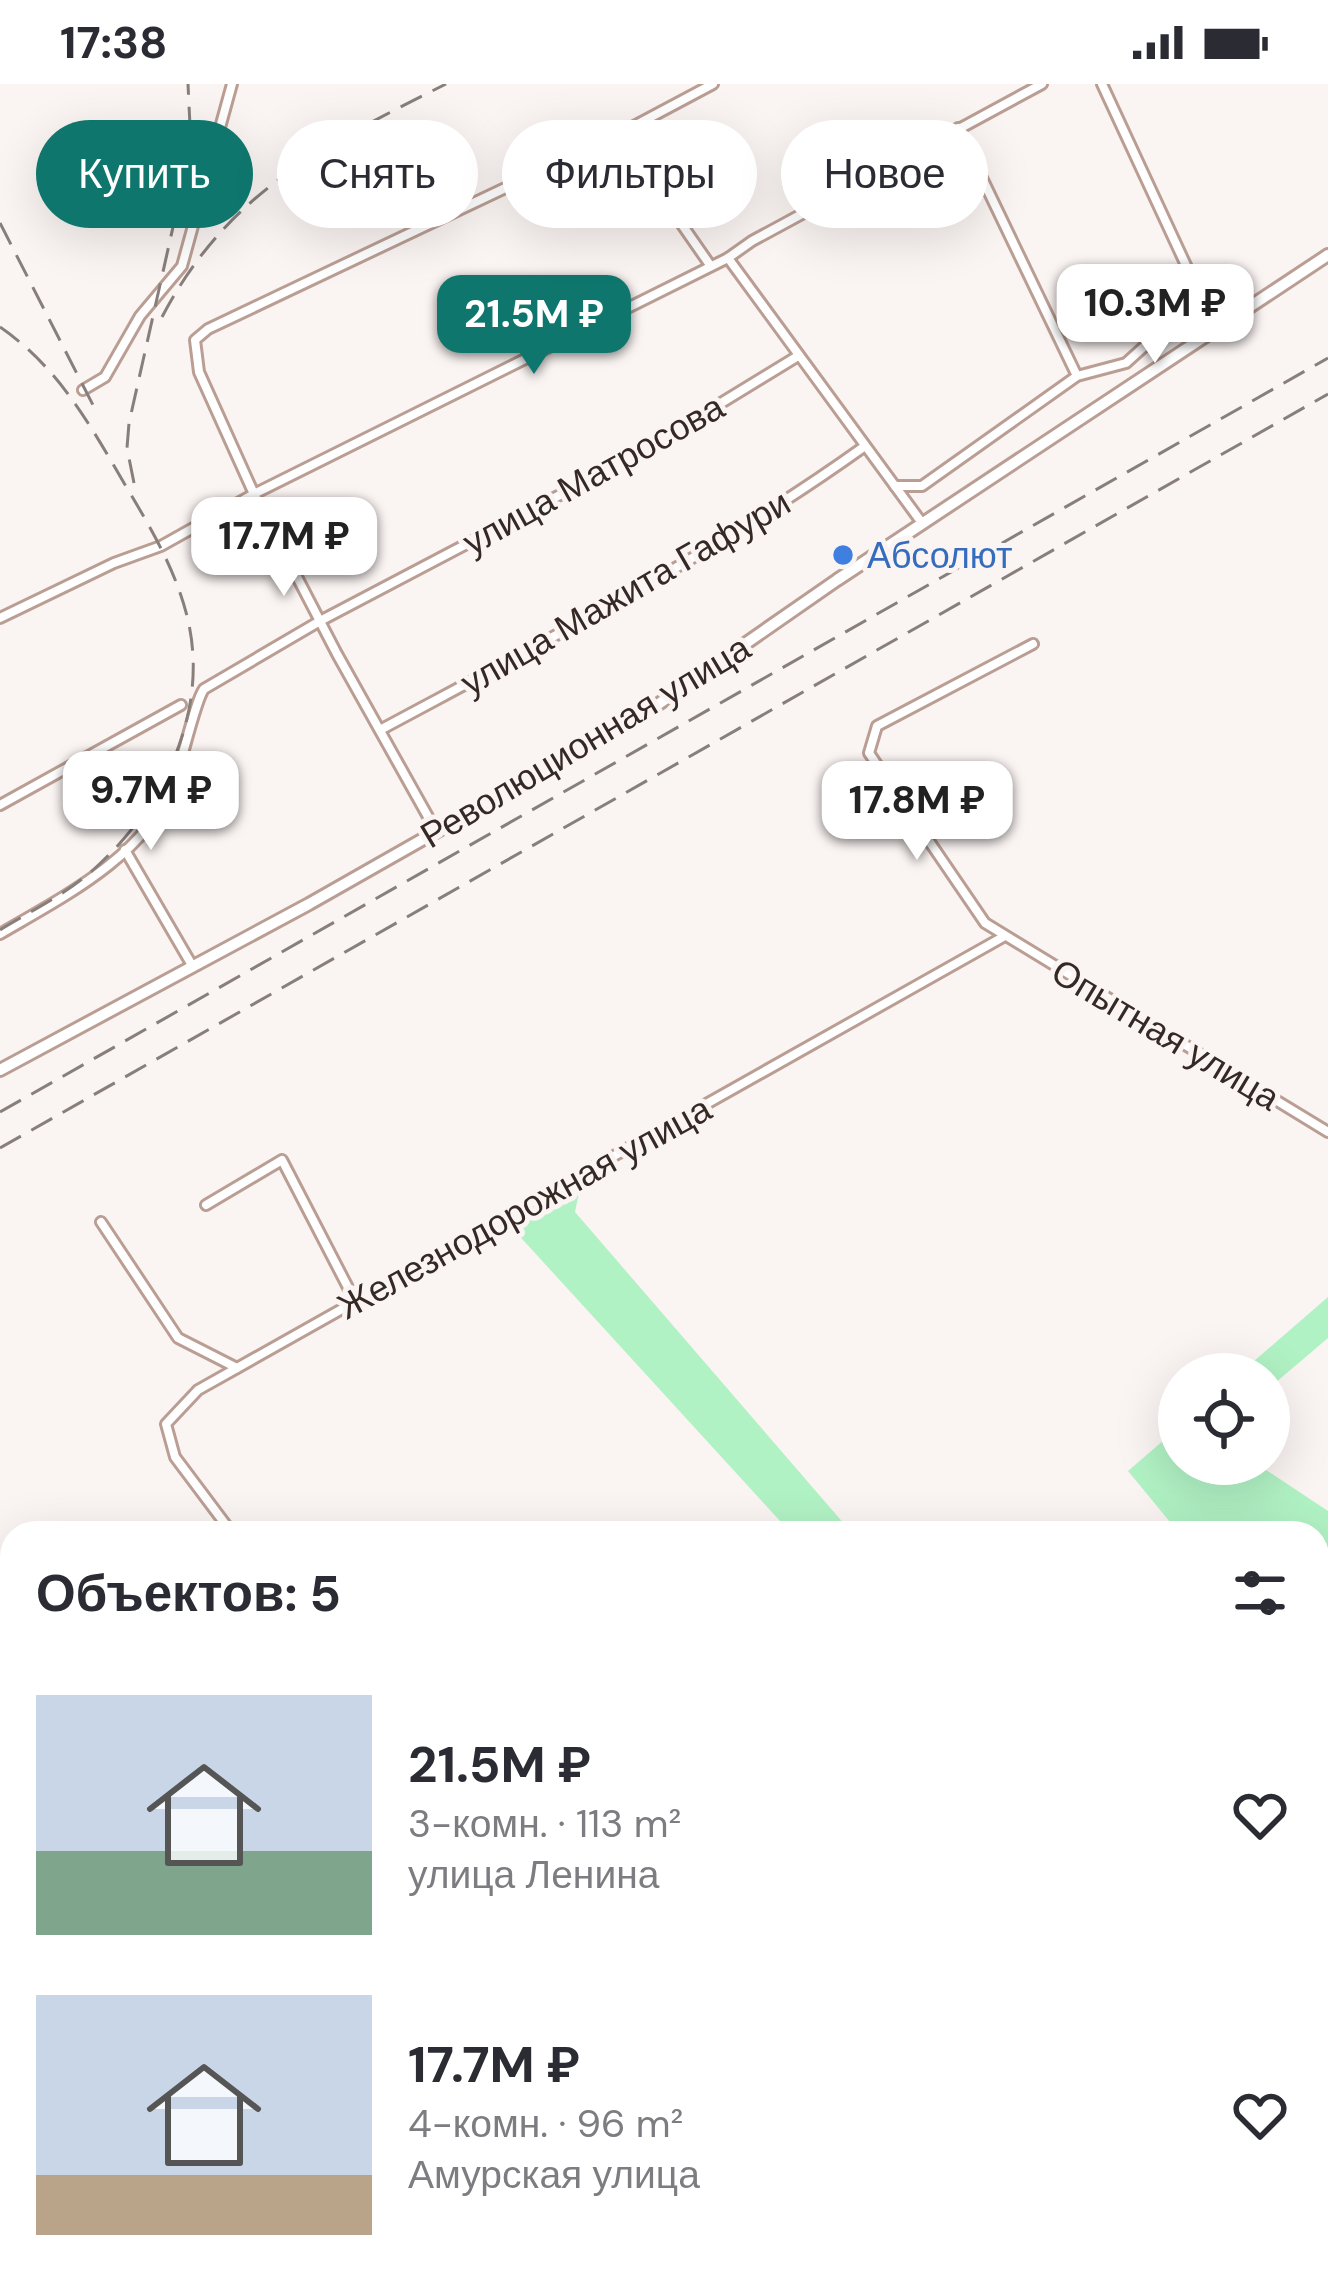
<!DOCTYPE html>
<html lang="ru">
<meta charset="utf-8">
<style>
body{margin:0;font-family:"DM Sans",sans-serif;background:#f7f7f7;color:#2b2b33;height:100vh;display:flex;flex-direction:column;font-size:45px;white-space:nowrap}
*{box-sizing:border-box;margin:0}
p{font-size:39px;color:#7c7c81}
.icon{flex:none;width:66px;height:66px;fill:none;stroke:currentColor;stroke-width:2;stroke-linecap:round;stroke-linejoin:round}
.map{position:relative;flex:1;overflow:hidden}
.panel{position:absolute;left:0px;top:1437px;width:1329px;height:771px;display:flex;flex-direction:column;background:#fff;border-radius:36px 36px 0 0;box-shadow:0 12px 48px #0002}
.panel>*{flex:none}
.hud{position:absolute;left:36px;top:36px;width:1257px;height:108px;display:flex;gap:24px}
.tools{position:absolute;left:1158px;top:1269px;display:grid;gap:24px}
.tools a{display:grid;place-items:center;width:132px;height:132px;border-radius:50%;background:#fff;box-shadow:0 12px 48px #0002;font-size:60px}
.price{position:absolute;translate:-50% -102px;padding:0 27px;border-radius:24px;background:#fff;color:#222;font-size:39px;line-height:78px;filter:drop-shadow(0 3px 6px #0008)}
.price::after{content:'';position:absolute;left:50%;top:72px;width:36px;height:27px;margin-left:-18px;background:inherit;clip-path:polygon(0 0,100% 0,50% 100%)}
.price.on{background:#0f766e;color:#fff}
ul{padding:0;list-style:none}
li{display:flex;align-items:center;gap:36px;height:300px;padding:0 36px}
li span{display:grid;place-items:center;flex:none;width:336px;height:240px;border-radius:0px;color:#555}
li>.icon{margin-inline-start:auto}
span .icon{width:144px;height:144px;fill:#fffc;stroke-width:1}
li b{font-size:51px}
h2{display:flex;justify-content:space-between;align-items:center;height:144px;padding:0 36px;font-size:51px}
.pill{padding:0 42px;border-radius:54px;background:#fff;box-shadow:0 12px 48px #0002;font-size:42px;line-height:108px}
.pill.on{background:#0f766e;color:#fff}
.status{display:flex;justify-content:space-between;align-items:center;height:84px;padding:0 60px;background:#fff;direction:ltr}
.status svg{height:33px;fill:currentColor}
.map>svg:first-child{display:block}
.green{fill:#b1f2c4}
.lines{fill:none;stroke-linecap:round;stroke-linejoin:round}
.minor-casing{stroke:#ba9e94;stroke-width:14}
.secondary-casing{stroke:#ba9e94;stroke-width:16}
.minor{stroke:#fff;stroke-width:8}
.secondary{stroke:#fff;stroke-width:10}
.rail{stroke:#887f7b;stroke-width:3;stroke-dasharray:24 12;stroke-linecap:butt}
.shop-dot{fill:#3f7fe0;stroke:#faf4f2;stroke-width:4.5}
.labels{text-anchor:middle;stroke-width:10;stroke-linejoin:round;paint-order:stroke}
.street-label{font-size:36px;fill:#352925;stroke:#faf4f2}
.shop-label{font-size:36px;fill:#366cbe;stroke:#faf4f2;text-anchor:start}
</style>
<div class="status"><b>17:38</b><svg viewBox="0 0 49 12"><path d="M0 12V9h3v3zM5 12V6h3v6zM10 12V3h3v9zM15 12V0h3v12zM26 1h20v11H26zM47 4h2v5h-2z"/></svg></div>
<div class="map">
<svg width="1328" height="2207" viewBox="0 0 1328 2207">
<rect width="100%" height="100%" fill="#faf4f2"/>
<g class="green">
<polygon points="580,1104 575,1128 852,1449 791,1449 513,1145 547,1116"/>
<polygon points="1328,1213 1328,1254 1269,1304 1269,1290 1239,1290"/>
<polygon points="1179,1343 1179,1380 1257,1380 1328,1427 1328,1610 1317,1595 1317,1449 1179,1449 1128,1387"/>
<polygon points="0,2188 12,2189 12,2196 159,2196 195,2207 0,2207"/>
<polygon points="582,2196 687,2196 698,2207 587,2207"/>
<polygon points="761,2196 853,2196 875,2207 751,2207"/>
</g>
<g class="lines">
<g class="minor-casing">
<g id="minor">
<polyline points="1102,0 1215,244"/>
<polyline points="958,44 1077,292"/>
<polyline points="619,50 710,181"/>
<polyline points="728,174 922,439"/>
<polyline points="83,306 105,293 140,232 182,182 232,0"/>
<polyline points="895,402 922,402 1077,292 1126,279 1200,212"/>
<polyline points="0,534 114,479 161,462 254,410 728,174 752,157 1042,0"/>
<polyline points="1033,560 877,642 869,669 985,839 1328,1048"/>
<path d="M380 646C544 558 713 471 865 362"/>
<polyline points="0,721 181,621"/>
<polyline points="436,747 337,570 254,410 199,288 195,256 208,245 619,50 713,0"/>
<polyline points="125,766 193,883"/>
<path d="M0 850C63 813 144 773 173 701 182 679 195 617 204 605L320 537 636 371 798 272"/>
<polyline points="206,1121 282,1076 355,1217"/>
<polyline points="101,1138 178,1254 237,1284"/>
<polyline points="232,1449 175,1373 166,1340 198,1306 1003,853"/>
<polyline points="0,1746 12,1741"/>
<polyline points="926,2196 946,2207"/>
</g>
</g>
<g class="secondary-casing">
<polyline id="secondary" points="0,986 309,820 647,628 837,496 1328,171"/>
</g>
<use href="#minor" class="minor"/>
<use href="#secondary" class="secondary"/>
<g class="rail">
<polyline points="0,139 95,325"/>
<path d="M162 233C228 107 325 61 446 0"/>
<path d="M0 243C58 283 89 339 124 399 149 441 175 484 187 532 211 627 163 724 93 786 66 810 31 827 0 846"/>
<polyline points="134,399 127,364 129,339 191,63 188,0"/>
<polyline points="0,1028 1328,274"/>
<polyline points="0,1064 1328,310"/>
</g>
</g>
<circle class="shop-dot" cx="843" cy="471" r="12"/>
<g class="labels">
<g class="street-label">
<text transform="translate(593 390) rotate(-29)" y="13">улица Матросова</text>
<text transform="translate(625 508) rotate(-30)" y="13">улица Мажита Гафури</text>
<text transform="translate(585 657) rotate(-31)" y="13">Революционная улица</text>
<text transform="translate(1166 950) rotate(31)" y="13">Опытная улица</text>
<text transform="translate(524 1123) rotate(-29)" y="13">Железнодорожная улица</text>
</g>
<g class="shop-label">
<text x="867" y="484">Абсолют</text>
</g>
</g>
</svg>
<div class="tools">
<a><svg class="icon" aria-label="locate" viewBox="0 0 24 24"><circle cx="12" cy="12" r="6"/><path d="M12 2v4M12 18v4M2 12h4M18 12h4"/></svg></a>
</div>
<b class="price" style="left:1155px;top:282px">10.3M ₽</b>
<b class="price on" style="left:534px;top:293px">21.5M ₽</b>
<b class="price" style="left:284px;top:515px">17.7M ₽</b>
<b class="price" style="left:151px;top:769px">9.7M ₽</b>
<b class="price" style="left:917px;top:779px">17.8M ₽</b>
<div class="hud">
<a class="pill on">Купить</a>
<a class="pill">Снять</a>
<a class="pill">Фильтры</a>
<a class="pill">Новое</a>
</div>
<section class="panel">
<h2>Объектов: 5<svg class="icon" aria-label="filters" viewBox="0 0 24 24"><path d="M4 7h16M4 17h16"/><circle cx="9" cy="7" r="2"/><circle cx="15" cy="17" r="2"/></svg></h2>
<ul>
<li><span style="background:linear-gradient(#c9d6e8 65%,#7fa58c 0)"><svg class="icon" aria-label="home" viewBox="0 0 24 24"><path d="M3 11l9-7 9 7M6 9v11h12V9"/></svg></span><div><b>21.5M ₽</b><p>3-комн. · 113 m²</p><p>улица Ленина</p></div><svg class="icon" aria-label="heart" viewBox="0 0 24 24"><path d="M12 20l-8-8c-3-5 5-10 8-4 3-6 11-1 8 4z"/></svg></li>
<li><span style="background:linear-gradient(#c9d6e8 75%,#b9a48a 0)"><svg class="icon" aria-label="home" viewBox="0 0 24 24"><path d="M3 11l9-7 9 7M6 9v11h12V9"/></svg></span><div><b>17.7M ₽</b><p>4-комн. · 96 m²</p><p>Амурская улица</p></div><svg class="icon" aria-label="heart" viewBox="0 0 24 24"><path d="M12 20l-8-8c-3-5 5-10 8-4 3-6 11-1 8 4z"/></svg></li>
</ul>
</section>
</div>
